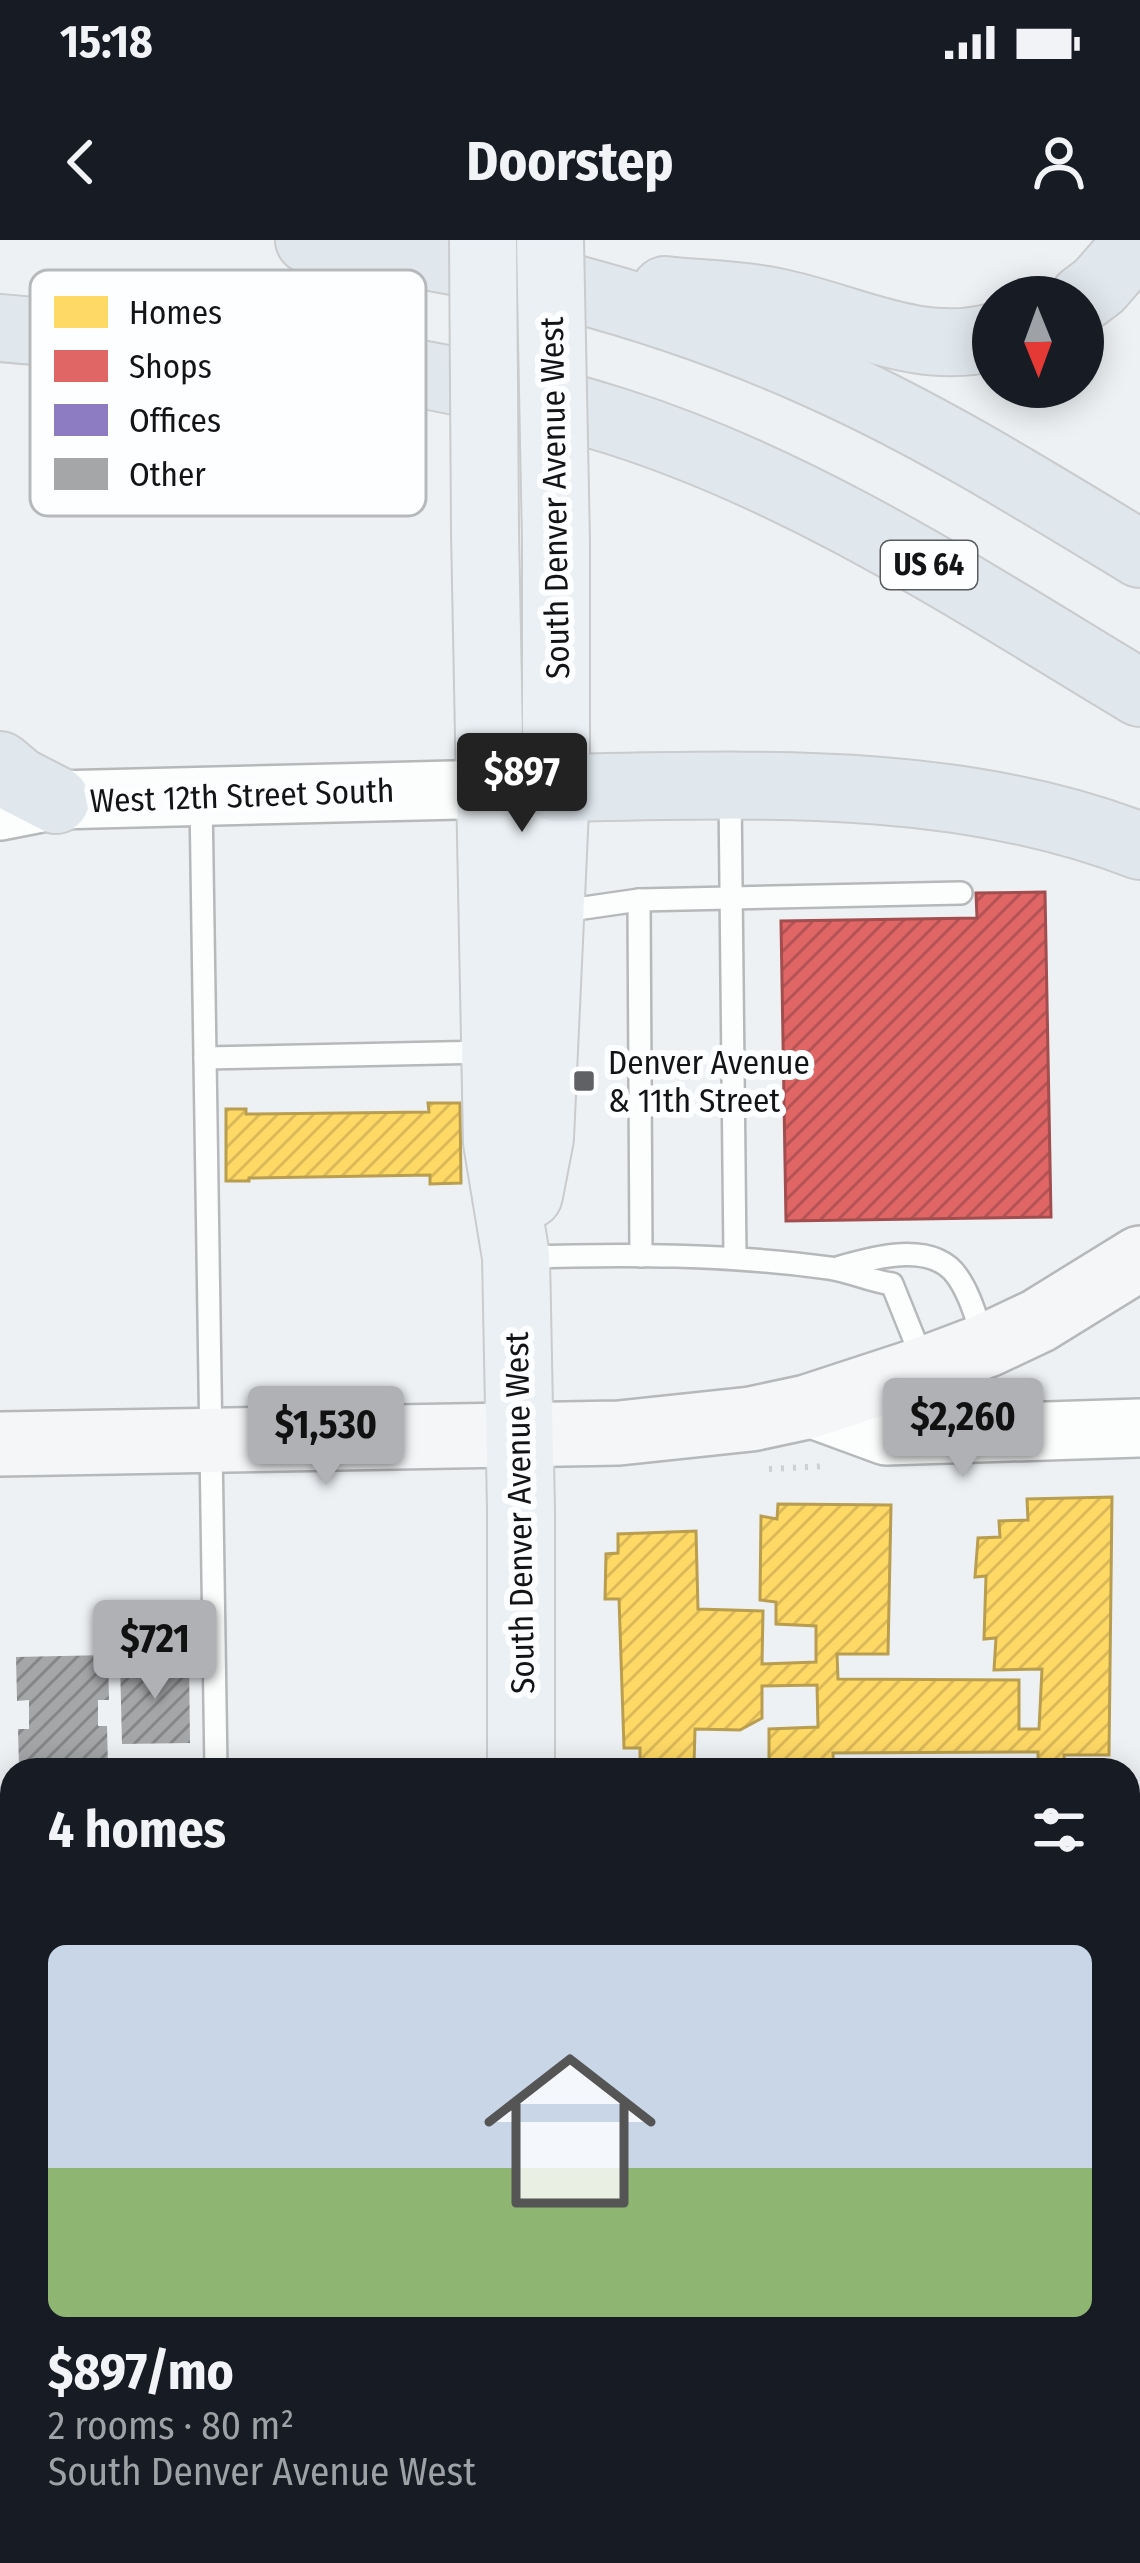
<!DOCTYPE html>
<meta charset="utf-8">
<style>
body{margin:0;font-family:"Fira Sans Condensed",sans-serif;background:#242831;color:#f1f3f6;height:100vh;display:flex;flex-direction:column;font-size:45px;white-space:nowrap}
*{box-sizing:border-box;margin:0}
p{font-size:39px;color:#9ea1a6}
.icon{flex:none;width:66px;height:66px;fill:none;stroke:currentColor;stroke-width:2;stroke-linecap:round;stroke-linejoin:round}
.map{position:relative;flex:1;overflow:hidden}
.sheet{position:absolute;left:0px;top:1518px;width:1140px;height:807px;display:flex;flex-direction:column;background:#171b24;border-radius:36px 36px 0 0;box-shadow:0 6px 30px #0003}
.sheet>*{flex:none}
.needle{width:78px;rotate:179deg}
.tools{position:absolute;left:972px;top:36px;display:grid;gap:24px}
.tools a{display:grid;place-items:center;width:132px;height:132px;border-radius:50%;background:#171b24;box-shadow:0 6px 30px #0003;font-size:60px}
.price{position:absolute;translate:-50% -102px;padding:0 27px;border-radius:12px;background:#afb1b4;color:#111;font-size:39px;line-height:78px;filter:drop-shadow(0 3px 6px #0008)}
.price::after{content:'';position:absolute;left:50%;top:72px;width:36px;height:27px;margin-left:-18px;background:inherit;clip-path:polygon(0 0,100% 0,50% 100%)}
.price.on{background:#222;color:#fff}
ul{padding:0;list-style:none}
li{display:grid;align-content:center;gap:24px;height:636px;padding:0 48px}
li+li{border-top:3px solid #363941}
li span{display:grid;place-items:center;height:372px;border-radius:18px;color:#555}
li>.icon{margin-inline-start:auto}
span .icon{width:216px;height:216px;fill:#fffc;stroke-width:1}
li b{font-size:51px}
h2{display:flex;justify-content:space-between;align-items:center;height:144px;padding:0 48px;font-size:51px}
.status{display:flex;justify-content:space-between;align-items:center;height:84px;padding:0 60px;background:#171b24;direction:ltr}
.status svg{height:33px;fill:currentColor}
header{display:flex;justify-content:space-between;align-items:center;height:156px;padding:0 48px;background:#171b24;font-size:54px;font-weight:700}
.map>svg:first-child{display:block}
.homes{fill:url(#homes-hatch);stroke:#b89e4e;stroke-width:3}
.shops{fill:url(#shops-hatch);stroke:#a24d4e;stroke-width:3}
.offices{fill:url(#offices-hatch);stroke:#695d8f;stroke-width:3}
.building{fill:url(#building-hatch)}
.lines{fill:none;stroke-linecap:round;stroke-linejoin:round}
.service-casing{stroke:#b6b8ba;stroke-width:26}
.tertiary-casing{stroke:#b6b8ba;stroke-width:62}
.secondary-casing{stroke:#b6b8ba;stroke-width:68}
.primary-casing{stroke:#c9cbcc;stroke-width:70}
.motorway-casing{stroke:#c9cbcc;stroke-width:70}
.path{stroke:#cecfd0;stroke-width:6;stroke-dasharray:3 9;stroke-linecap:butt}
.service{stroke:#fcfdfd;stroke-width:21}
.tertiary{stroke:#fcfdfd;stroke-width:57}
.secondary{stroke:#f4f6f8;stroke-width:63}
.primary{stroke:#ebf0f4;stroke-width:66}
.motorway{stroke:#e0e8ee;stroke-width:66}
.primary-bridge-casing{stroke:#c9cbcc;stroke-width:70;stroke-linecap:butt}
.primary-bridge{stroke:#ebf0f4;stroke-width:66}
.poi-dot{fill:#5f6164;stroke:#fdfeff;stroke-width:4.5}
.labels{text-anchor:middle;stroke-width:12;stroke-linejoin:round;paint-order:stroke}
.shield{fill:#fdfeff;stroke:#585a5c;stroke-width:3}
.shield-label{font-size:30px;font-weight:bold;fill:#121416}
.street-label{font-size:33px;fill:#121416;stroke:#fdfeff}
.poi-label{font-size:33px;fill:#121416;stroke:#fdfeff;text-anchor:start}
.key{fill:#fdfeff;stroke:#b6b8b9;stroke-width:3}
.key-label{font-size:33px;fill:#121416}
</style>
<div class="status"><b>15:18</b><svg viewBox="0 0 49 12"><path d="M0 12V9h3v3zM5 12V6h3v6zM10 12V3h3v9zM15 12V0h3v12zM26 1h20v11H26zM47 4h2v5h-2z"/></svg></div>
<header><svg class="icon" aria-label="back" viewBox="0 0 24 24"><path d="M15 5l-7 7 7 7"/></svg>Doorstep<svg class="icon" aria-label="person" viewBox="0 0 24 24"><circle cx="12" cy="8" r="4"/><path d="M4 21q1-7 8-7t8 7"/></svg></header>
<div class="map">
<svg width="1140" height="2323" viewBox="0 0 1140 2323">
<defs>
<pattern id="homes-hatch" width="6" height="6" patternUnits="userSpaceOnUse" patternTransform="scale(3)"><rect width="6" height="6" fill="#ffd966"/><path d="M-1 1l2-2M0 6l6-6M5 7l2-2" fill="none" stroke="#dab958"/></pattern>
<pattern id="shops-hatch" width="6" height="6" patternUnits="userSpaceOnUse" patternTransform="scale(3)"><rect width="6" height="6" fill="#e06666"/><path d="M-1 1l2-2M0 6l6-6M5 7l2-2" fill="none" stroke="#b45353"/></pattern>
<pattern id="offices-hatch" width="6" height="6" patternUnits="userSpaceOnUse" patternTransform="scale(3)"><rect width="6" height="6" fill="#8e7cc3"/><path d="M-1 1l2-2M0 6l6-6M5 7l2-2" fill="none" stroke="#73649d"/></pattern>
<pattern id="building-hatch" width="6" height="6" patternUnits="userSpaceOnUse" patternTransform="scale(3)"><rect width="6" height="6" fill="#a5a6a8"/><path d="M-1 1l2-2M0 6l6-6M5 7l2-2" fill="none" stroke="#858688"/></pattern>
</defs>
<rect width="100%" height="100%" fill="#eef1f4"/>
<g class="homes">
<polygon points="428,863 460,863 461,943 430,944 430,935 249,938 249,941 226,941 226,869 246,869 246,874 429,872"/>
<polygon points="1112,1257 1109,1515 1064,1515 1065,1530 1038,1530 1038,1512 833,1513 834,1530 769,1530 769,1489 818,1487 817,1445 762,1446 762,1478 740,1490 695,1489 694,1526 640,1524 640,1508 624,1508 619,1359 605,1359 606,1314 618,1313 618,1294 696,1291 698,1369 763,1371 762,1424 816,1422 816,1386 776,1384 776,1362 760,1360 761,1276 777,1279 778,1264 891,1265 888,1414 837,1414 838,1439 1019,1440 1019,1489 1039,1489 1042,1429 994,1430 996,1398 984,1399 986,1336 975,1337 978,1298 1000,1297 999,1281 1028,1280 1027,1259"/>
</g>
<polygon class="shops" points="1045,652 1051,977 786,981 781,681 977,678 976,653"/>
<polygon class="offices" points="10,2169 12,2218 8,2223 11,2241 0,2245 0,2174"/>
<g class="building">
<polygon points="108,1415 109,1460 98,1460 98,1486 107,1486 108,1527 19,1528 18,1489 29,1489 29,1460 17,1461 16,1417"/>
<polygon points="189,1421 190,1503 122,1504 120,1422"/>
</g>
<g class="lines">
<g class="service-casing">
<g id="service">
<polyline points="730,552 735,1018"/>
<polyline points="201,559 216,1530"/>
<polyline points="639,660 641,1016"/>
<polyline points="556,672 639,660 961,653"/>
<polyline points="205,818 488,812"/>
<path d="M523 1017C624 1014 728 1014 829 1028 850 1031 870 1041 892 1044L923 1121"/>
<path d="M837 1028C871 1018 932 1000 957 1036 970 1054 976 1078 984 1099"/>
<polyline points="0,1907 12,1903"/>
<polyline points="225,2323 225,2313"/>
</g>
</g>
<g class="tertiary-casing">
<g id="tertiary">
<polyline points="0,571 56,560 535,548"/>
<polyline points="807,1167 886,1196 1140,1188"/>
<polyline points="0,1583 12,1582"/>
</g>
</g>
<g class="secondary-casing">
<polyline id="secondary" points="0,1204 619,1193 751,1179 807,1167 926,1128 987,1105 1038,1081 1140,1018"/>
</g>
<g class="primary-casing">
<g id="primary">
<polyline points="485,292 497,902 516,1017 521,1269 521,1530"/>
<polyline points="529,955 540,898 556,548 556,302"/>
<polyline points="544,2313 547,2323"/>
</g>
</g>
<g class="motorway-casing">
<g id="motorway">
<path d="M309 0C484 18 659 63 820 136 932 186 1036 251 1140 314"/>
<path d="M665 50C701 54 740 54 776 62 848 76 918 117 993 97"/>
<polyline points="1083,58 1099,46 1139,0"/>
<path d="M0 88C207 106 418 118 618 182 806 242 972 352 1140 453"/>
<polyline points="0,525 19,541 56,560"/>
<path d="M556 548C751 545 956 534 1140 606"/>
</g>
</g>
<polyline class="path" points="769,1229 828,1226"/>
<use href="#service" class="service"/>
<use href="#tertiary" class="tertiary"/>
<use href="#secondary" class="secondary"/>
<use href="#primary" class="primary"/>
<use href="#motorway" class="motorway"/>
<g class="primary-bridge-casing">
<g id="primary-bridge">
<polyline points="483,0 485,292"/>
<polyline points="550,0 556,302"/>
</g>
</g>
<use href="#primary-bridge" class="primary-bridge"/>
</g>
<rect class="poi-dot" x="572" y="829" width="24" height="24" rx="6"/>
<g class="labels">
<rect class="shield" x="881" y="301" width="96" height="48" rx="9"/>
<g class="shield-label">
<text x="929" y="335">US 64</text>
</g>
<g class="street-label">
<text transform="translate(554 258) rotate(-91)" y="12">South Denver Avenue West</text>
<text transform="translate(242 555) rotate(-2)" y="12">West 12th Street South</text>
<text transform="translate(519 1273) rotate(-91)" y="12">South Denver Avenue West</text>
</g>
<g class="poi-label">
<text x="608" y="834">Denver Avenue<tspan x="608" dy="38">&amp; 11th Street</tspan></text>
</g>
</g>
<rect x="30" y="30" width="396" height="246" rx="18" class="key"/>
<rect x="54" y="56" width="54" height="32" fill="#ffd966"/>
<rect x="54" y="110" width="54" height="32" fill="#e06666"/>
<rect x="54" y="164" width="54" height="32" fill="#8e7cc3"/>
<rect x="54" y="218" width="54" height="32" fill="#a5a6a8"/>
<g class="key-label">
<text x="129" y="84">Homes</text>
<text x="129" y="138">Shops</text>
<text x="129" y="192">Offices</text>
<text x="129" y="246">Other</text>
</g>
</svg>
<div class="tools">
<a><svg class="needle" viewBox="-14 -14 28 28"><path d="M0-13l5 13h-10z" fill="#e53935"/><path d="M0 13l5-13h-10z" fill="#9ea1a6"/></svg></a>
</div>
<b class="price on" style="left:522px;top:595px">$897</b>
<b class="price" style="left:963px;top:1240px">$2,260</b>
<b class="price" style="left:326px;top:1248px">$1,530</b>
<b class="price" style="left:155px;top:1462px">$721</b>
<section class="sheet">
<h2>4 homes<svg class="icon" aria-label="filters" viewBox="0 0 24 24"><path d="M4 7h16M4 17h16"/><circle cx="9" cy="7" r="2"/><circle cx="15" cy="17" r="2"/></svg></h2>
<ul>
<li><span style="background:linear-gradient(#c9d6e8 60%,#8fb573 0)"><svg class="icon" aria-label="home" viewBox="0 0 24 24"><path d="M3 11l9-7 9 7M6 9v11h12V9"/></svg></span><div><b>$897/mo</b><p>2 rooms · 80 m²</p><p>South Denver Avenue West</p></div></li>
</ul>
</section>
</div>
